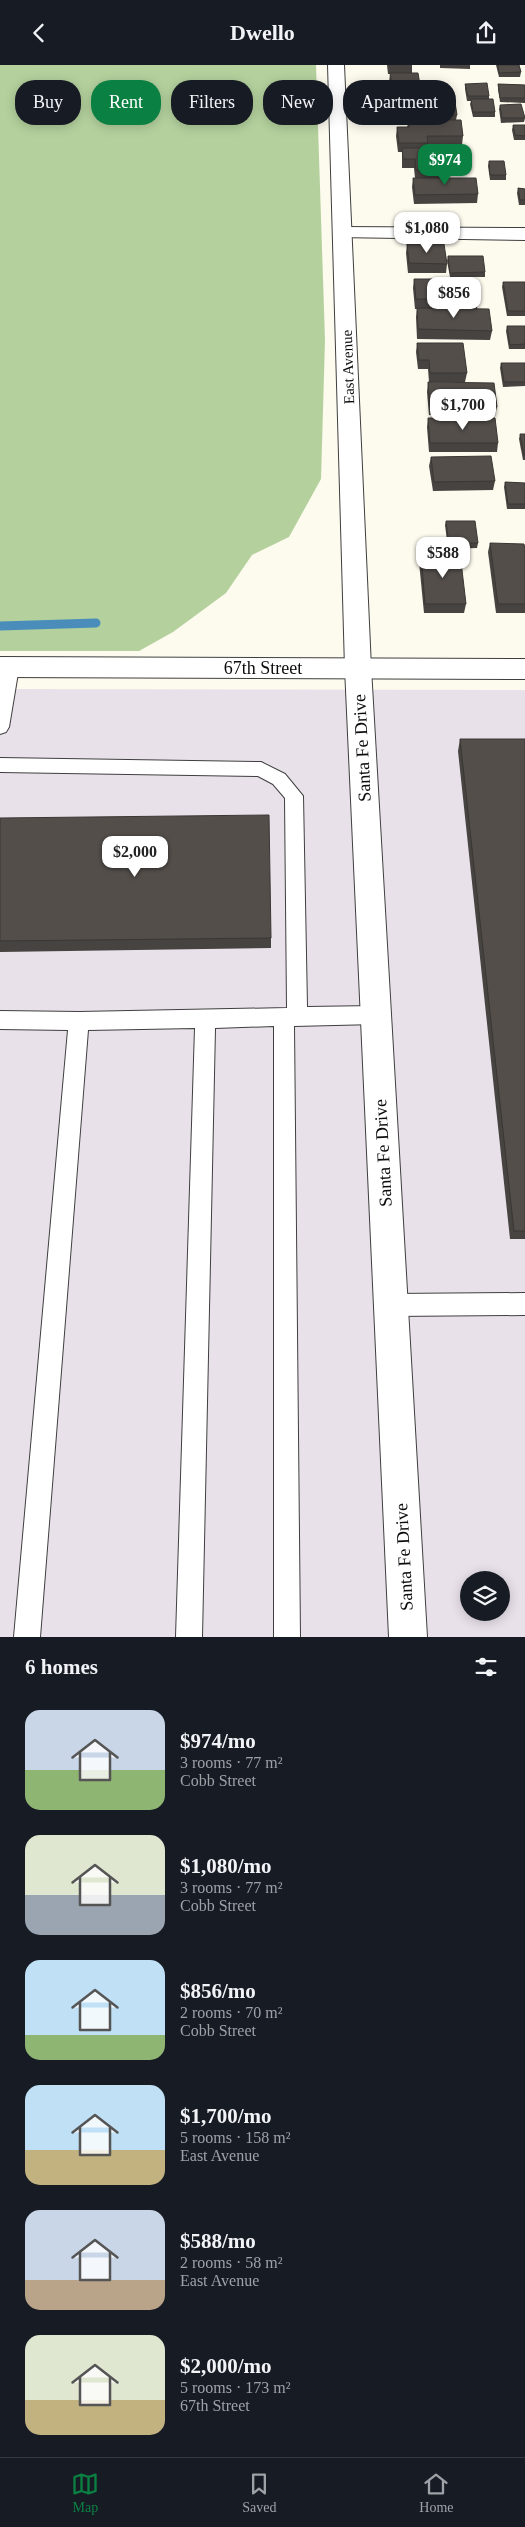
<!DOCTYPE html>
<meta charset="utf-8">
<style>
body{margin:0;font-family:"Times New Roman",serif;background:#20242c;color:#f1f3f6;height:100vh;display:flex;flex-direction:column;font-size:19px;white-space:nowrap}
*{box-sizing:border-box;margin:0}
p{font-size:16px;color:#9ea1a6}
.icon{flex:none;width:28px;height:28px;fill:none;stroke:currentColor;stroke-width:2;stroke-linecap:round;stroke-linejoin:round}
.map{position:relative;height:1572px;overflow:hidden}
.panel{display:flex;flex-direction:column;background:#171b24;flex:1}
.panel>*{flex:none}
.banner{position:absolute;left:15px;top:15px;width:495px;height:45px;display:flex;gap:10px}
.tools{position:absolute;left:460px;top:1506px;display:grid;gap:10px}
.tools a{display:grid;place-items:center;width:50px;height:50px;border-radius:50%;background:#171b24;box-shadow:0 2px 12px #0003;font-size:25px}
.price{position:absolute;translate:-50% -42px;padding:0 11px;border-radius:10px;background:#fff;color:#222;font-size:16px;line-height:32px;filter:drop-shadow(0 1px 2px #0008)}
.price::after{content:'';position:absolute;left:50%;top:30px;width:15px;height:11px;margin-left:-8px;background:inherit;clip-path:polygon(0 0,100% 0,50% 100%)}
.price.active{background:#0b8043;color:#fff}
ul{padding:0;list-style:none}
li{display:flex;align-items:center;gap:15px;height:125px;padding:0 25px}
li span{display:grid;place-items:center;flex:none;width:140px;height:100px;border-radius:15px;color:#555}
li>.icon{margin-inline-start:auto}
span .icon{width:60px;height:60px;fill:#fffc;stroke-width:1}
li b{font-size:21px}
h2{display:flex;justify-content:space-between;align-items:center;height:60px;padding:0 25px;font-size:21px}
.pill{padding:0 18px;border-radius:20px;background:#171b24;box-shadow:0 2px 12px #0003;font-size:18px;line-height:45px}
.pill.active{background:#0b8043;color:#fff}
header{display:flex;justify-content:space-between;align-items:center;height:65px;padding:0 25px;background:#171b24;font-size:22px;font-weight:600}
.menu{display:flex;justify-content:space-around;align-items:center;height:70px;border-top:1px solid #363941;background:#171b24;font-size:14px;color:#9ea1a6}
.menu a{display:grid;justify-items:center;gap:2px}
.menu .active{color:#0b8043}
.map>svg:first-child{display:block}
.industrial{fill:#e9e1ea;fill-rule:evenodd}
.forest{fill:#b4d19d}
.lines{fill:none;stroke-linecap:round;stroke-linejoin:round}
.stream{stroke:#4a8dbb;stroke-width:9}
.service-casing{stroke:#3f3f3f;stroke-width:2}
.minor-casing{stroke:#3f3f3f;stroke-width:2}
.tertiary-casing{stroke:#3f3f3f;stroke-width:2}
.service{fill:#fff;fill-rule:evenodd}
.minor{fill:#fff;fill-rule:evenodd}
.tertiary{fill:#fff;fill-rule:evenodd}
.wall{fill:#474340}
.building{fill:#534e4a;stroke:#3a3734}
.labels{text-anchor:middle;stroke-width:5;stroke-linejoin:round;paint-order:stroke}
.far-street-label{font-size:15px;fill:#0c0c0c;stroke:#fff}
.street-label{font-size:18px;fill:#0c0c0c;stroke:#fff}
</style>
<header><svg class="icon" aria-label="back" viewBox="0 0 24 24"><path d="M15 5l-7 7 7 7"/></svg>Dwello<svg class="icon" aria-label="share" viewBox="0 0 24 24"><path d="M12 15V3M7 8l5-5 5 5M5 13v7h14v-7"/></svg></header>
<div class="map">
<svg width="525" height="1572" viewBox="0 0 525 1572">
<rect width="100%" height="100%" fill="#fdfaee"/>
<path class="industrial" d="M0 624 525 625V1572H0ZM469 1515H501V1548H469Z"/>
<polygon class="forest" points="0,0 316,0 325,275 321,414 289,472 252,490 226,528 173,567 139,586 0,586"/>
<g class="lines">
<polyline class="stream" points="0,561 96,558"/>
<g class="service-casing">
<g id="service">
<polygon points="10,595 16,597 19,602 9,662 6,667 0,669 0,611 4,597"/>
<polygon points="0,693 261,697 285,709 303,731 307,942 376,941 383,943 386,950 383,957 376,959 294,961 300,1572 274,1572 274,961 215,963 202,1572 176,1572 195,963 88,965 40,1572 14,1572 68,965 0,964 0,946 79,947 287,943 285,733 273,719 258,711 0,707"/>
<polygon points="525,1228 525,1250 391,1251 383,1248 380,1240 383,1232 391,1229"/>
</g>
</g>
<g class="minor-casing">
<g id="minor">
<polygon points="344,162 525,163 525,175 337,172 334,168 337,164"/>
<polygon points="0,592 525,594 525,614 0,612"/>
</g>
</g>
<g class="tertiary-casing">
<polygon id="tertiary" points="328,0 344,0 371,603 427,1572 389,1572 345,603"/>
</g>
<use href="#service" class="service"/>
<use href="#minor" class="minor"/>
<use href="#tertiary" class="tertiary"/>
</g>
<g class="wall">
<polygon points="387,0 412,0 412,8 420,20 419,29 391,30 389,17 390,9 388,9"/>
<polygon points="440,0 470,0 470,4 440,3"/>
<polygon points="496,0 519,0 521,7 520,12 499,12"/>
<polygon points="465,19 489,31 489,34 495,47 495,52 473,52 470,39 471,36 467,36 465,24"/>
<polygon points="498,19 525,20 525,38 500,37 498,24"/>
<polygon points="394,30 457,50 456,55 463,71 462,80 428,80 427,83 450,105 449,113 478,129 477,138 414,139 412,122 413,113 415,113 414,103 402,103 402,87 398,87 396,71 397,62 407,62 408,59 394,58 393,39"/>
<polygon points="500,40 525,53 524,57 501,58 499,44"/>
<polygon points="513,60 525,60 525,75 514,75 512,65"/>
<polygon points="489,96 506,110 506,115 490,115 488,101"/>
<polygon points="518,123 525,124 525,140 519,140 517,128"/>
<polygon points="407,179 447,199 446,208 408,208 406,188"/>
<polygon points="448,191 485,207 485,212 450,212 447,196"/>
<polygon points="414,214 478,235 477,244 492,266 490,275 417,274 416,252 417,244 415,244 413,223"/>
<polygon points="503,217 525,217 525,251 507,251 502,222"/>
<polygon points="507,261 525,261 525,284 509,284 506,266"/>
<polygon points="417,278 467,308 465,317 429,317 428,304 418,304 416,287"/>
<polygon points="501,298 525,298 525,321 503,322 500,303"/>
<polygon points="428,317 497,342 495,351 429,350 427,327"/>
<polygon points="428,353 498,378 497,387 429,387 427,362"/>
<polygon points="520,369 525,369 525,395 523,395 519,374"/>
<polygon points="431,392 495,416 493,425 433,426 429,401"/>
<polygon points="505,417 525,418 525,444 507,444 504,422"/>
<polygon points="446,456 478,478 477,483 448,484 445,460"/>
<polygon points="490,478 525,484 525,548 496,548 488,487"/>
<polygon points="421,488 466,539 464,548 424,548 419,497"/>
<polygon points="460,674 525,674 525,1174 510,1174 458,686"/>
<polygon points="0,753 271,873 271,883 0,887"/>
</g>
<g class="building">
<polygon points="498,0 519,0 521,7 499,8"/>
<polygon points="390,8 418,8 420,20 392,20"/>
<polygon points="487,18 489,31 468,31 465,19"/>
<polygon points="498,19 525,20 525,33 500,33"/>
<polygon points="394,30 454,31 457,50 395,49"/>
<polygon points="471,34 493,34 495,47 473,47"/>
<polygon points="521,39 525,53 502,53 500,40"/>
<polygon points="408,55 461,55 463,71 427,71 428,78 399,78 397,62 409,62"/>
<polygon points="513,60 525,60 525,71 515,70"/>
<polygon points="402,83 448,83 450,105 416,105 415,94 403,94"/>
<polygon points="489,96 504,96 506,110 490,110"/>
<polygon points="413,113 476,113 478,129 415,130"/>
<polygon points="518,123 525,124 525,135 520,135"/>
<polygon points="407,179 444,179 447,199 409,198"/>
<polygon points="448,191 483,191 485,207 450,208"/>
<polygon points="414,214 476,214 478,235 416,234"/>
<polygon points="503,217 525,217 525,246 508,246"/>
<polygon points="417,243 489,244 492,266 418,264"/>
<polygon points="507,261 525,261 525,279 510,280"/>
<polygon points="417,278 463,278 467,308 430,308 429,295 419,295"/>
<polygon points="501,298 525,298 525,317 504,317"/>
<polygon points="428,317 494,318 497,342 430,341"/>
<polygon points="428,353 495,353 498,378 430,378"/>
<polygon points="520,369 525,369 525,390 524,390"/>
<polygon points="491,391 495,416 434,417 431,392"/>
<polygon points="505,417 525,418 525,439 508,439"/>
<polygon points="446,456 475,456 478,478 449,479"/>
<polygon points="490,478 524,479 525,484 525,539 498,539"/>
<polygon points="421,488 460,488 466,539 425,539"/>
<polygon points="460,674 525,674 525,1166 514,1166"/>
<polygon points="269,750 271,873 0,876 0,753"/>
</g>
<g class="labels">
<g class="far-street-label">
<text transform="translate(348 302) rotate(-92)" y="5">East Avenue</text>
</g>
<g class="street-label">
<text x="263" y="609">67th Street</text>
<text transform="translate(362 683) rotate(-93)" y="6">Santa Fe Drive</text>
<text transform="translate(383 1088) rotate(-93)" y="6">Santa Fe Drive</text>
<text transform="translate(404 1492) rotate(-93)" y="6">Santa Fe Drive</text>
</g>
</g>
</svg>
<div class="tools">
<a><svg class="icon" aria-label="layers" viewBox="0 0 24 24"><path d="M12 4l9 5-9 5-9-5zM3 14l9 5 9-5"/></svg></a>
</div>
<b class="price active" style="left:445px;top:121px">$974</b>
<b class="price" style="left:427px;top:189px">$1,080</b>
<b class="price" style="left:454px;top:254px">$856</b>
<b class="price" style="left:463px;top:366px">$1,700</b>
<b class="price" style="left:443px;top:514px">$588</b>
<b class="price" style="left:135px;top:813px">$2,000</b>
<div class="banner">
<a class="pill">Buy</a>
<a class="pill active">Rent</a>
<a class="pill">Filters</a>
<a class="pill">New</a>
<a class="pill">Apartment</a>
</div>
</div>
<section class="panel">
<h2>6 homes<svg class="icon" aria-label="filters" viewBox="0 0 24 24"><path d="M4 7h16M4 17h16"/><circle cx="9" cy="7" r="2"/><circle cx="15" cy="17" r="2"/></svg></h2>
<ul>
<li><span style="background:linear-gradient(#c9d6e8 60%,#8fb573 0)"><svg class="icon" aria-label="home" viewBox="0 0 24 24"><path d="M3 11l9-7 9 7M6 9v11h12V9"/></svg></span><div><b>$974/mo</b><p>3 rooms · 77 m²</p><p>Cobb Street</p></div></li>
<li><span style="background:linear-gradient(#dfe7d0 60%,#9aa5b1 0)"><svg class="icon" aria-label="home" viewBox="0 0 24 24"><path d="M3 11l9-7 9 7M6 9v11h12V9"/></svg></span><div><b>$1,080/mo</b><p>3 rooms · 77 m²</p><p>Cobb Street</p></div></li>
<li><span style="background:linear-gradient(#bfe0f5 75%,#8fb573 0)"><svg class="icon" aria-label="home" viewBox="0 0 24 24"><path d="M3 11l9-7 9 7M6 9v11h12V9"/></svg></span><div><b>$856/mo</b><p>2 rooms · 70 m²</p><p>Cobb Street</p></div></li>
<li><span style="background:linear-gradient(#bfe0f5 65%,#c2b280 0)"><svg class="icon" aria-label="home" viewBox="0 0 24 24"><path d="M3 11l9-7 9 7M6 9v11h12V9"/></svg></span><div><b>$1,700/mo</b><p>5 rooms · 158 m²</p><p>East Avenue</p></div></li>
<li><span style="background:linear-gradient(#c9d6e8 70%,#b9a48a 0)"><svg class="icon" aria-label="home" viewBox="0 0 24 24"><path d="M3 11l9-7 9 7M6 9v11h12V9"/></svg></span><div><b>$588/mo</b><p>2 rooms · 58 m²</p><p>East Avenue</p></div></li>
<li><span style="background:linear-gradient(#dfe7d0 65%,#c2b280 0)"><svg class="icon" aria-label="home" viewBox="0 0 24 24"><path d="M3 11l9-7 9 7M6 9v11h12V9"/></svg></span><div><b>$2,000/mo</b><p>5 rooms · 173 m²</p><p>67th Street</p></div></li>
</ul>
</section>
<nav class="menu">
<a class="active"><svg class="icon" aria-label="map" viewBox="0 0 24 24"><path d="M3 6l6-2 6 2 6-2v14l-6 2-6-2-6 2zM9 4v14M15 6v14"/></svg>Map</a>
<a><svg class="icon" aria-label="saved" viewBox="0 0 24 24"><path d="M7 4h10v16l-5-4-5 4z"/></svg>Saved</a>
<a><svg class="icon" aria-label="home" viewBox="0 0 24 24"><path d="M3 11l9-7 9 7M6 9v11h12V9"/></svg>Home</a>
</nav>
